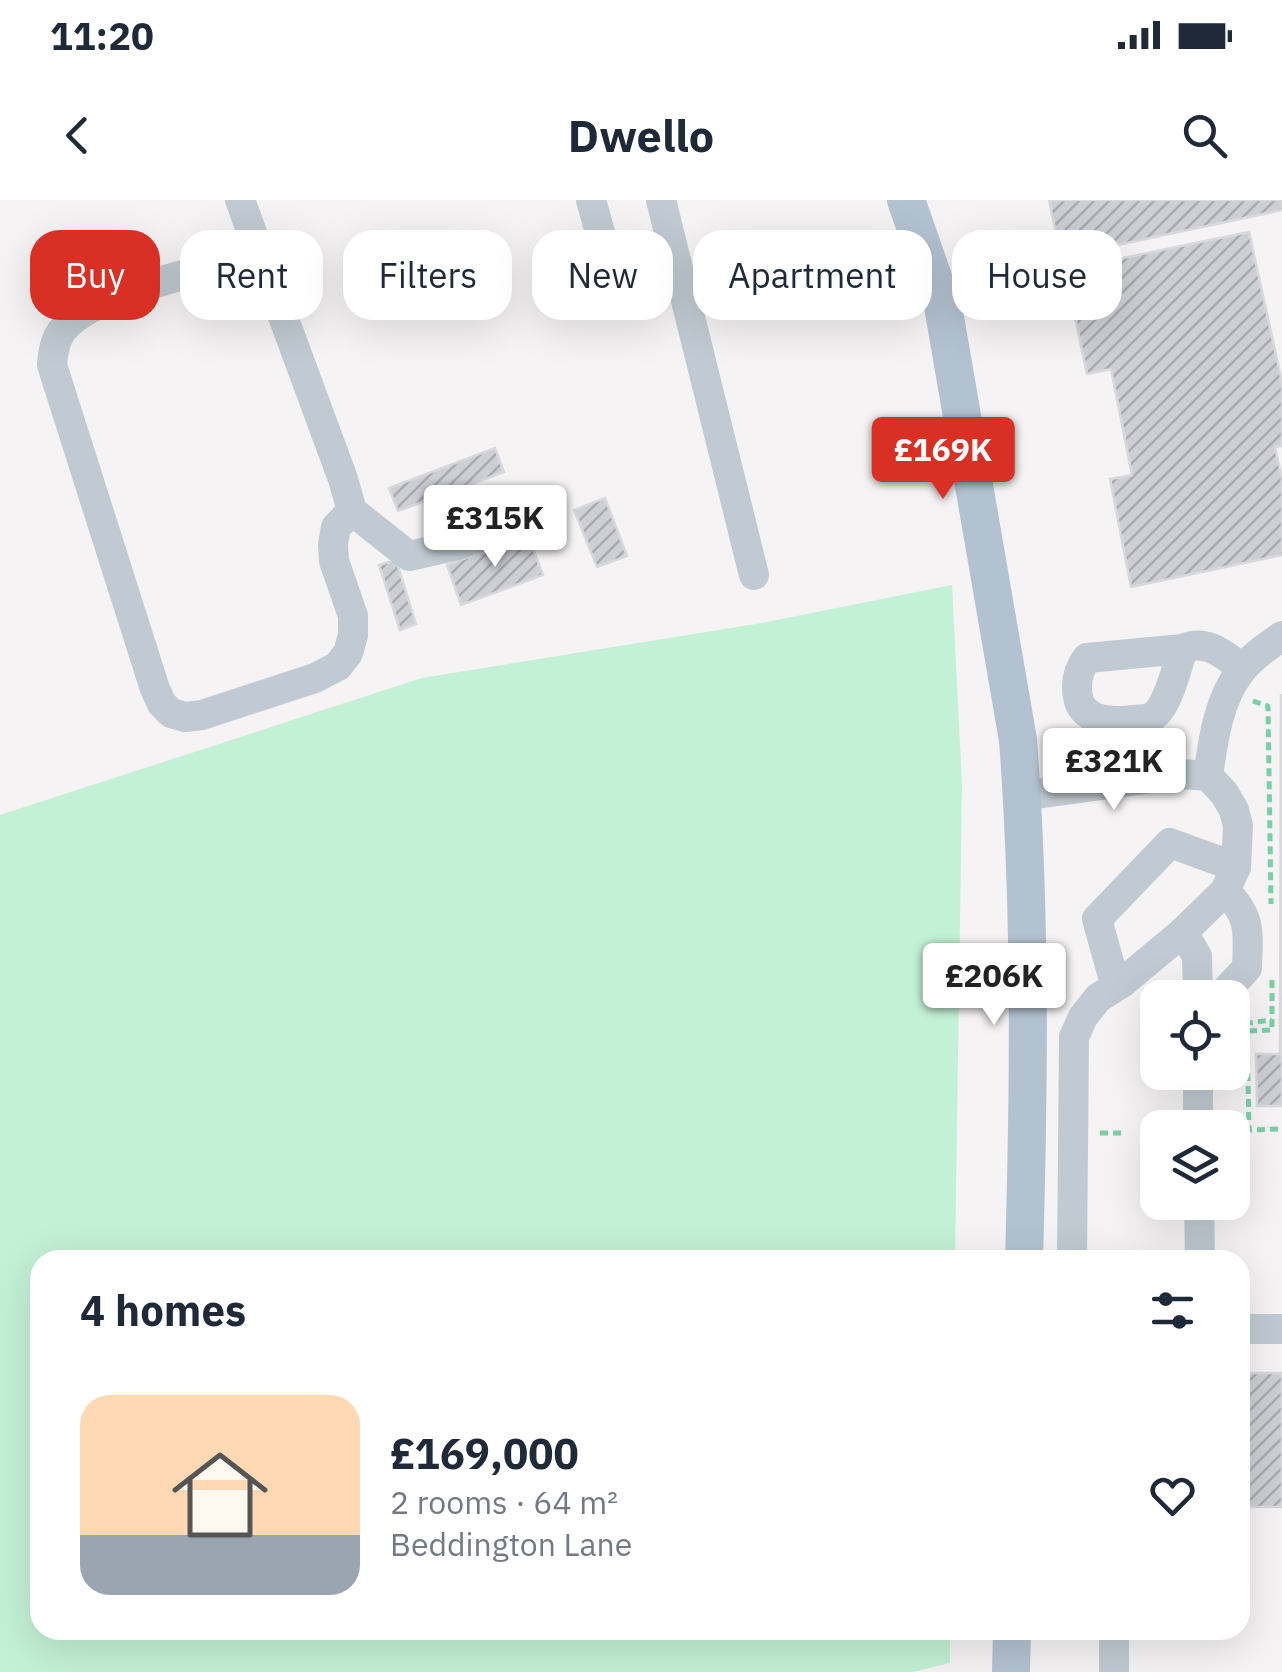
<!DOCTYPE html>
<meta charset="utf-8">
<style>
body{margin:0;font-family:"IBM Plex Sans",sans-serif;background:#f2f2f3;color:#1f2937;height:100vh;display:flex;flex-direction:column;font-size:38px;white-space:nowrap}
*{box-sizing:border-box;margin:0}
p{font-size:32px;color:#747a83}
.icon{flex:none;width:55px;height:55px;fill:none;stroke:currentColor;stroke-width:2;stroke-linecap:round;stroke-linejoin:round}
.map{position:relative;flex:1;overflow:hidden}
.details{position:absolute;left:30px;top:1050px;width:1220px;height:390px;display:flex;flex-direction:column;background:#fff;border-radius:30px;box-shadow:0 10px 40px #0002}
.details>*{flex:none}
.hud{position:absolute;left:30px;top:30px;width:1222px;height:90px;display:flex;gap:20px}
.buttons{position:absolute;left:1140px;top:780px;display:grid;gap:20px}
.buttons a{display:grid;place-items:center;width:110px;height:110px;border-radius:20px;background:#fff;box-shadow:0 10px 40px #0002;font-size:50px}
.price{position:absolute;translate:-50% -85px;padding:0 22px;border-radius:10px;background:#fff;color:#222;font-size:32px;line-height:65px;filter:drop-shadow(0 2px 5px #0008)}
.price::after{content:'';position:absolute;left:50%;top:60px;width:30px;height:22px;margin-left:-15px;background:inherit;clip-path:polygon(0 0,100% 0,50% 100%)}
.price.on{background:#d93025;color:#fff}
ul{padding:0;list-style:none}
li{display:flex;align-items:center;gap:30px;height:250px;padding:0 50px}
li span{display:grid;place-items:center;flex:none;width:280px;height:200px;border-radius:30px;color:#555}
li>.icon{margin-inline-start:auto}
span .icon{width:120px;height:120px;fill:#fffc;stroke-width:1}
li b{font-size:42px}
h2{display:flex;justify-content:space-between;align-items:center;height:120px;padding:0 50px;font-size:42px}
.chip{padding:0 35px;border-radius:30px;background:#fff;box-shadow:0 10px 40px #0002;font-size:35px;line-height:90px}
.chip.on{background:#d93025;color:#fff}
.status{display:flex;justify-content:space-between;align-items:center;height:70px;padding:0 50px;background:#fff;direction:ltr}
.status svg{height:28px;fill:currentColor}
header{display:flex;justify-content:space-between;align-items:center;height:130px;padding:0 50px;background:#fff;font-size:45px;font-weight:700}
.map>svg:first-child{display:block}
.green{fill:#c3f1d5}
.building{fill:url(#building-hatch);stroke:#d7d9de;stroke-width:2.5}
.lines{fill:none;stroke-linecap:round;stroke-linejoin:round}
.path{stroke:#7ad0a6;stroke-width:5;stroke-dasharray:8 5;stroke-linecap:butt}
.minor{stroke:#c1cad2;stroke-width:30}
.major{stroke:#b3c2d1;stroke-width:38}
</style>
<div class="status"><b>11:20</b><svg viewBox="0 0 49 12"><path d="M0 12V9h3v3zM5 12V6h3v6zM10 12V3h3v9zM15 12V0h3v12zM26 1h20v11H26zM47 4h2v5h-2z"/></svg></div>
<header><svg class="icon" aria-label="back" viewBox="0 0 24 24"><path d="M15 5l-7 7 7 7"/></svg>Dwello<svg class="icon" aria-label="search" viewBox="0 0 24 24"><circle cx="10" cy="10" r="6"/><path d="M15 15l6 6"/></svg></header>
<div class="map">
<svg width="1282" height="1472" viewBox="0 0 1282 1472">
<defs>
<pattern id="building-hatch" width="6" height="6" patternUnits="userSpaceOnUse" patternTransform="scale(2.5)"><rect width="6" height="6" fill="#cdcfd5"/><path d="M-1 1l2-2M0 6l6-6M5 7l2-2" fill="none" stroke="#a8abb0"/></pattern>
</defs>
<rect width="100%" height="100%" fill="#f5f3f3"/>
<polygon class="green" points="952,385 962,584 955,1060 40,1060 40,1430 950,1430 950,1463 913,1472 0,1472 0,615 422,478 762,423"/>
<g class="building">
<polygon points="1049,0 1282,0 1282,10 1061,57"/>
<polygon points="1249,32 1282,182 1282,246 1275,247 1282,278 1282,355 1131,387 1110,279 1132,275 1111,169 1087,174 1065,70"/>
<polygon points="495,248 504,272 398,311 389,288"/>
<polygon points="605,298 627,356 597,367 574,310"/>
<polygon points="528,335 543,375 461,405 447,365"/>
<polygon points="396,360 416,424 400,430 379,365"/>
<polygon points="1281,494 1282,906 1257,906 1256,854 1280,854"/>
<rect x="1240" y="1173" width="42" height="134"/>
</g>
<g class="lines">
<g class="path">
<polyline points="1253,501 1268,506 1271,704"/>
<polyline points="1272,780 1272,830 1247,831 1249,930 1282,929"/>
<polyline points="1232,825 1272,820"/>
<polyline points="1152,828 1158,828"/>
<polyline points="1232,931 1249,930"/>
<polyline points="1100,933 1122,933"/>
<polyline points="1152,933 1158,933"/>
</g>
<g class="minor">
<polyline points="240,0 343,279 352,311 409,356 458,345 497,330 524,306"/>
<polyline points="591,0 604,47"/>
<polyline points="661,0 754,375"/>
<path d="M259 53C211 70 95 91 64 128 55 138 53 152 52 165L155 489 162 504 171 513 185 517 202 515 315 478 338 466 348 453 353 435V416L334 361 333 344 336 327 352 311"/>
<path d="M1183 449C1177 466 1169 502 1156 514 1150 520 1142 519 1134 520 1106 523 1077 521 1077 487 1077 475 1080 467 1087 458Z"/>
<path d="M1183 449C1206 438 1224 455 1242 468"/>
<path d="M1208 576C1213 541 1218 501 1240 472 1250 458 1268 446 1282 436"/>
<polyline points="1022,596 1181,574 1208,576"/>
<polyline points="1183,732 1197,756 1198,798"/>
<polyline points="1123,782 1112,773 1097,719 1170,643 1236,667"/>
<path d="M1219 798 1247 768C1248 733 1252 717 1225 691"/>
<polyline points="1198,928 1198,872"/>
<polyline points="1199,1002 1200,1060"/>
<polyline points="1072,1060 1074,837 1083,817 1098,798 1123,782 1183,732 1225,691 1236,667 1238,626 1234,610 1224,593 1208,576"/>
<polyline points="1240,1129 1282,1129"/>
<polyline points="1114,1472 1114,1430"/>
</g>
<g class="major">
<path d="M906 0 943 106 1018 540C1031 713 1029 887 1024 1060"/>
<polyline points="1011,1472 1012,1430"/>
</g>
</g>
</svg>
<div class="buttons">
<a><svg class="icon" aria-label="locate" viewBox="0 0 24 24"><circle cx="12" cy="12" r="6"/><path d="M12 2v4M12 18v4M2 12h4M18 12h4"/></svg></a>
<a><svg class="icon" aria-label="layers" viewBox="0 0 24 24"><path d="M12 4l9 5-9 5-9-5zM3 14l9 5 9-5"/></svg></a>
</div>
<b class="price on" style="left:943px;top:302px">£169K</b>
<b class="price" style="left:495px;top:370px">£315K</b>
<b class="price" style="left:1114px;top:613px">£321K</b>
<b class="price" style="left:994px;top:828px">£206K</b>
<div class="hud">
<a class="chip on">Buy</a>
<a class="chip">Rent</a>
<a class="chip">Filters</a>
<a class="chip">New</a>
<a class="chip">Apartment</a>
<a class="chip">House</a>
</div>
<section class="details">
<h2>4 homes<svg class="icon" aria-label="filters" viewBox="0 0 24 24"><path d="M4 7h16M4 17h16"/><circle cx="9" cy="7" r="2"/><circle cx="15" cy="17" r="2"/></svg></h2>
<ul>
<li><span style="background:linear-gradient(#ffd9b3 70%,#9aa5b1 0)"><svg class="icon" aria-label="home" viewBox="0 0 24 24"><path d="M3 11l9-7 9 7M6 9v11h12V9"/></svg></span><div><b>£169,000</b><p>2 rooms · 64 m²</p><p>Beddington Lane</p></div><svg class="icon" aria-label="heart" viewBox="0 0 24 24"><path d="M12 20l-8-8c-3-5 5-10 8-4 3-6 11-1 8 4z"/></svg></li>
</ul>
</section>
</div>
